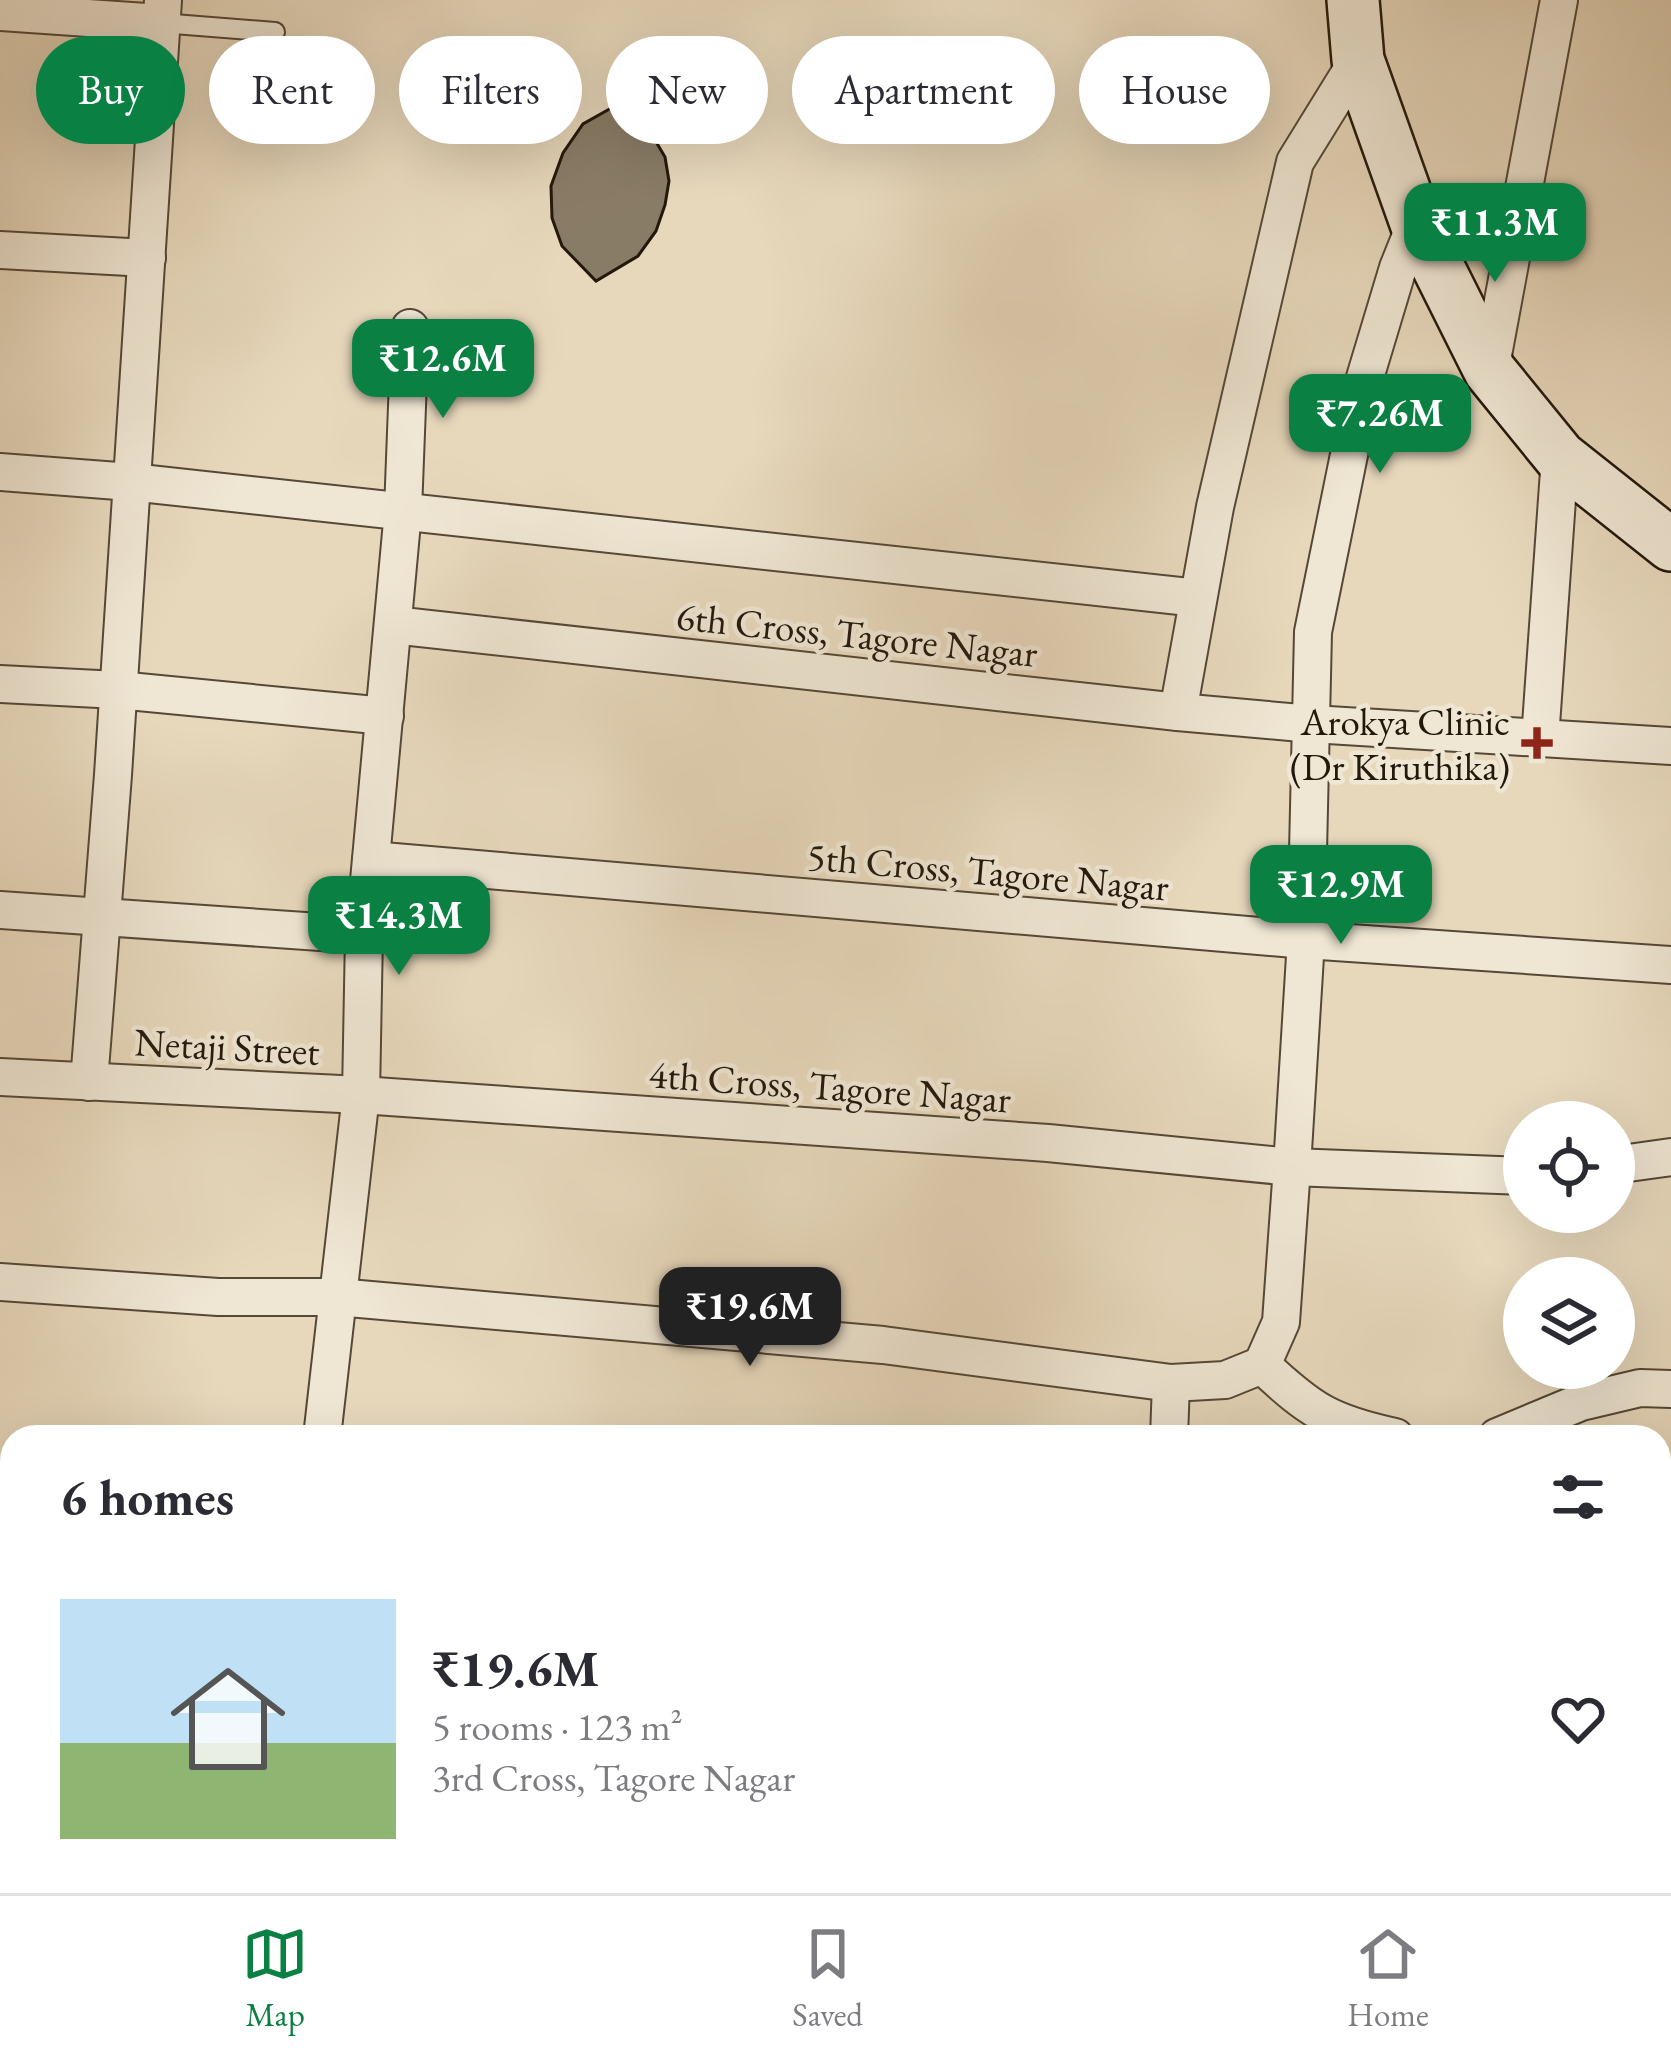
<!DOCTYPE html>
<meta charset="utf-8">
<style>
body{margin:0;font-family:"EB Garamond",serif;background:#f2f2f3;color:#2b2b33;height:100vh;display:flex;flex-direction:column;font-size:45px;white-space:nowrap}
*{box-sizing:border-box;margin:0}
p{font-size:39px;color:#7c7c81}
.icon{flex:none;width:66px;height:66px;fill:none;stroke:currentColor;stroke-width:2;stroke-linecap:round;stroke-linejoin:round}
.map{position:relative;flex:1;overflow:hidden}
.drawer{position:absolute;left:0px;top:1425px;width:1671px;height:468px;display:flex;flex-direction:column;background:#fff;border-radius:36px 36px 0 0;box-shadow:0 12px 48px #0002}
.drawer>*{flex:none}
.top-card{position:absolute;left:36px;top:36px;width:1599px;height:108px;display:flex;gap:24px}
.fabs{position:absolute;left:1503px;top:1101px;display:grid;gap:24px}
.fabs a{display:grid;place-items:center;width:132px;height:132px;border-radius:50%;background:#fff;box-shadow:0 12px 48px #0002;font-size:60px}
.price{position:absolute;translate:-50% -102px;padding:0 27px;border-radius:24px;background:#0b8043;color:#fff;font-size:39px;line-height:78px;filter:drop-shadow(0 3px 6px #0008)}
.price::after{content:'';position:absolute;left:50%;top:72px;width:36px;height:27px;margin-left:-18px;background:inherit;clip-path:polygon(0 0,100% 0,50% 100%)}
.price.selected{background:#222;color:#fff}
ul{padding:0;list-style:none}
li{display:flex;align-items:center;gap:36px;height:300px;padding:0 60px}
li+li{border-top:3px solid #e1e1e2}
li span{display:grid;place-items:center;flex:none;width:336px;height:240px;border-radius:0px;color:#555}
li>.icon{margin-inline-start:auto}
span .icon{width:144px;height:144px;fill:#fffc;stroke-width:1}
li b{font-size:51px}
h2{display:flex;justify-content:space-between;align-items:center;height:144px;padding:0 60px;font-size:51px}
.pill{padding:0 42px;border-radius:54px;background:#fff;box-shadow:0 12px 48px #0002;font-size:42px;line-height:108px}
.pill.selected{background:#0b8043;color:#fff}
.dock{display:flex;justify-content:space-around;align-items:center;height:168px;border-top:3px solid #e1e1e2;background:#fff;font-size:33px;color:#7c7c81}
.dock a{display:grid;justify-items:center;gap:6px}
.dock .selected{color:#0b8043}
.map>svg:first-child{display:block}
.building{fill:#897c67;stroke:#24180b;stroke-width:3}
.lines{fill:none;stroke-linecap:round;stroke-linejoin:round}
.lane-casing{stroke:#554837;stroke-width:22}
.street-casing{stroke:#554837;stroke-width:40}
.secondary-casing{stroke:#24180b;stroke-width:56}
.lane{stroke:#efe6d3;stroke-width:18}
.street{stroke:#efe6d3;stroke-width:36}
.secondary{stroke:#efe6d3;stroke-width:51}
.poi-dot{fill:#8f2418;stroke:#efe6d3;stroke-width:4.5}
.labels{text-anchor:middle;stroke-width:9;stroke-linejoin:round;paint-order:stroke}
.street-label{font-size:39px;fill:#24180b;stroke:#efe6d3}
.poi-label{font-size:39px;fill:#24180b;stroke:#efe6d3;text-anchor:end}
</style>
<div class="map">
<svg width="1671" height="1893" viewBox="0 0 1671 1893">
<rect width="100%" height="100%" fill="#e7d8bc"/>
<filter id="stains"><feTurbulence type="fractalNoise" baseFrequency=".00167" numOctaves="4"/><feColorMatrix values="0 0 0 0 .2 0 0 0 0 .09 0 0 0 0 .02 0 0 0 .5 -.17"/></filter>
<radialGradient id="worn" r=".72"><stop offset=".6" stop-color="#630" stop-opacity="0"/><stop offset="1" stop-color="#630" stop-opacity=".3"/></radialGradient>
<g class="building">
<polygon points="622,102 642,118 665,157 669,181 665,205 656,231 638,256 596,281 562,246 552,218 551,186 563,153 583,124"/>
<polygon points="58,1881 344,1881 343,1893 75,1893 57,1891"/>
</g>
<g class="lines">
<g class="lane-casing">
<polyline id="lane" points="161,23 275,32"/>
</g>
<g class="street-casing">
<g id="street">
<polyline points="0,12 161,23"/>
<polyline points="0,250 147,258"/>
<polyline points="1490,371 1559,0"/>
<polyline points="0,472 131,482 1198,598"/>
<polyline points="393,625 1178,712 1312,724 1671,746"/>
<polyline points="0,684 118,690 385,716"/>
<polyline points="1178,712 1215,507 1295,162 1358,60"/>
<polyline points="1540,739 1560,457"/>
<polyline points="371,860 1306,940 1671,965"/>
<polyline points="0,910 364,935"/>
<polyline points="0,1077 361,1095 1048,1143 1292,1167 1524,1176"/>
<polyline points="89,1082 113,775 163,0"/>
<polyline points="1614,1165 1671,1157"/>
<polyline points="0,1282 218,1297 337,1297 883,1345 1171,1383 1225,1380 1262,1365"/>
<polyline points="1262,1365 1281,1322 1292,1167 1306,940 1313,632 1364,381 1398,268 1416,223"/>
<path d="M1262 1365C1311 1411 1330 1423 1395 1437"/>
<polyline points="322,1437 361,1095 364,935 403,511 410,328"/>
<polyline points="1169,1437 1171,1383"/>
<polyline points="1497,1437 1581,1402 1640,1388 1671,1389"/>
<polyline points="1659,1536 1671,1536"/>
<polyline points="1020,1893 1021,1881"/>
<polyline points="1478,1893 1478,1881"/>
</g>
</g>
<g class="secondary-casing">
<polyline id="secondary" points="1353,0 1358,60 1416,223 1490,371 1560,457 1671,545"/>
</g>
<use href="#lane" class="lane"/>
<use href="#street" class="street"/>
<use href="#secondary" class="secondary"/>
</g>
<path class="poi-dot" d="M1531 725h12v12h12v12h-12v12h-12v-12h-12v-12h12z"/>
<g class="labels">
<g class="street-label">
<text transform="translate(857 634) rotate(6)" y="14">6th Cross, Tagore Nagar</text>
<text transform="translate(988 871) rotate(5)" y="14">5th Cross, Tagore Nagar</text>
<text transform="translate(227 1046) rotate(3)" y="14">Netaji Street</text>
<text transform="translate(830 1086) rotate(4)" y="14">4th Cross, Tagore Nagar</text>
</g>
<g class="poi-label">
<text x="1510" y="735">Arokya Clinic<tspan x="1510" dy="45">(Dr Kiruthika)</tspan></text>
</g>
</g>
<rect width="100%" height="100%" filter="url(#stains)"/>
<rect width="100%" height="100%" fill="url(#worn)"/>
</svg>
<div class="fabs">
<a><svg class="icon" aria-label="locate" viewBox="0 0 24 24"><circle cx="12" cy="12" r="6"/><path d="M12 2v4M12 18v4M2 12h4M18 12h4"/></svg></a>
<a><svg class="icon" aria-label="layers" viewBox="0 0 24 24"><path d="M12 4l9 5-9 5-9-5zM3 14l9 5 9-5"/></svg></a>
</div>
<b class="price" style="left:1495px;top:285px">₹11.3M</b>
<b class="price" style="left:443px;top:421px">₹12.6M</b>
<b class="price" style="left:1380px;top:476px">₹7.26M</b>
<b class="price" style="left:1341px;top:947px">₹12.9M</b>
<b class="price" style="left:399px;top:978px">₹14.3M</b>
<b class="price selected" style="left:750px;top:1369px">₹19.6M</b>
<div class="top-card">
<a class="pill selected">Buy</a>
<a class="pill">Rent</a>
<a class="pill">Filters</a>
<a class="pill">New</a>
<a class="pill">Apartment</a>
<a class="pill">House</a>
</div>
<section class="drawer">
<h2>6 homes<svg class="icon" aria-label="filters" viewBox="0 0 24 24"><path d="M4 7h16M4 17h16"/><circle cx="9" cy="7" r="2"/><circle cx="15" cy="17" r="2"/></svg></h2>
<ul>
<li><span style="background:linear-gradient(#bfe0f5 60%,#8fb573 0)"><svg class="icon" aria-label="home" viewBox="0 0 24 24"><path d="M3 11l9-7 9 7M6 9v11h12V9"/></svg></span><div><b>₹19.6M</b><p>5 rooms · 123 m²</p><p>3rd Cross, Tagore Nagar</p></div><svg class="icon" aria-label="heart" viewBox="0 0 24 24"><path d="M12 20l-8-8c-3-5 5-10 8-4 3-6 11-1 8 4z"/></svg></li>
</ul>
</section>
</div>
<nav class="dock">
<a class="selected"><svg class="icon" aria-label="map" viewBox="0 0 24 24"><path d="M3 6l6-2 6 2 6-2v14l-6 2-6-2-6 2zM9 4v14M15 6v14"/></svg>Map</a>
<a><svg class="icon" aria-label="saved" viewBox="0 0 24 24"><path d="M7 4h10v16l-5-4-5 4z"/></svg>Saved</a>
<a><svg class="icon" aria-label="home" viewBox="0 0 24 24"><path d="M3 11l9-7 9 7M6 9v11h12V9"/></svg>Home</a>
</nav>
